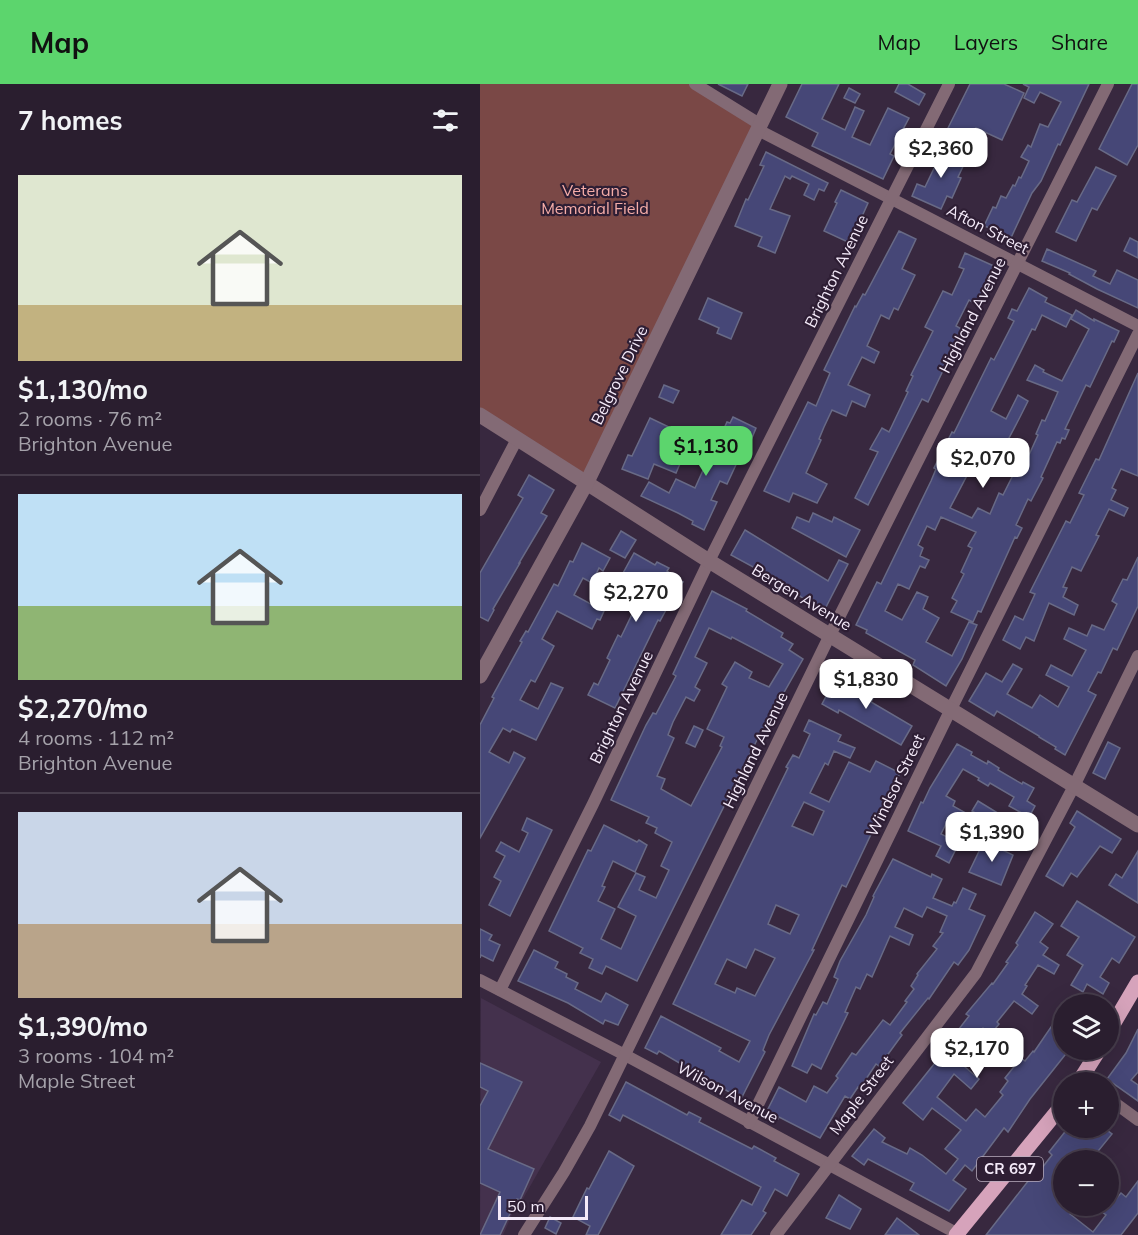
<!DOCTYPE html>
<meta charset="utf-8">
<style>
body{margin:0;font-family:Mulish,sans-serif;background:#322737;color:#f1f3f6;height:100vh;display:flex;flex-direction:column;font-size:22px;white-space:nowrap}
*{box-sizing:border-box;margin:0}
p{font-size:20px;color:#a5a2aa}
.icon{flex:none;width:33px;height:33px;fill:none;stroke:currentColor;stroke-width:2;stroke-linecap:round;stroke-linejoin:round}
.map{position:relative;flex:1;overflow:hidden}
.drawer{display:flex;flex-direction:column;background:#2a1e2f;width:480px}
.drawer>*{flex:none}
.buttons{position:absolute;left:573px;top:910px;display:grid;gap:12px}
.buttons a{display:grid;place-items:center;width:66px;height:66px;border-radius:50%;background:#2a1e2f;box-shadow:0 6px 24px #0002,0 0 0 2px #463c4b;font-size:30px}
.scale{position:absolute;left:18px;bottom:15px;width:90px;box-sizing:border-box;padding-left:6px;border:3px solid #f4eaf9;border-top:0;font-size:16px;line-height:21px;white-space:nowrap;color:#f4eaf9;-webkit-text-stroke:4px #2e1e34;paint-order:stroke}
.price{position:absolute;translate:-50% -51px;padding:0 14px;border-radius:12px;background:#fff;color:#222;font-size:20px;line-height:39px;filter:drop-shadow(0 2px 3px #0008)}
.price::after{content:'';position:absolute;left:50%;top:36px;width:18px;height:14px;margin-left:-9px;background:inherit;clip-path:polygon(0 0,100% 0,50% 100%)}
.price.on{background:#5cd56d;color:#111}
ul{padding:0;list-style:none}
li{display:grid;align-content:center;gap:12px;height:318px;padding:0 18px}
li+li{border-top:2px solid #463c4b}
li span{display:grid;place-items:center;height:186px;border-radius:0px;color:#555}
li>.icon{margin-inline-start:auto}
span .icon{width:108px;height:108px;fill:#fffc;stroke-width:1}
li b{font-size:26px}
h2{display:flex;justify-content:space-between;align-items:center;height:72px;padding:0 18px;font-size:26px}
header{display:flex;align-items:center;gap:36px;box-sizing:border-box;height:84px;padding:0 30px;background:#5cd56d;color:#111}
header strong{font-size:28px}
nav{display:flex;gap:33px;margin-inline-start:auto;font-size:21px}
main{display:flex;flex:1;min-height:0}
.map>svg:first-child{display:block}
.built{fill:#44314d}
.green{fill:#7a4846}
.building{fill:#464777;stroke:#686a86;stroke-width:1.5;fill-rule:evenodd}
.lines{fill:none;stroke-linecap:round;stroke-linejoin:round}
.minor{stroke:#836a75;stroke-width:12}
.tertiary{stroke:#836a75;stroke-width:15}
.primary{stroke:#d6a3bb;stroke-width:15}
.labels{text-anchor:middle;stroke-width:4.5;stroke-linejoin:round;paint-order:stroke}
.shield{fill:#2e1e34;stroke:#b9adbe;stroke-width:1.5}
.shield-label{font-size:15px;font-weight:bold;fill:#f4eaf9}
.park-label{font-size:16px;fill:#f6ada8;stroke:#2e1e34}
.street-label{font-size:16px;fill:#f4eaf9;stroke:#2e1e34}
</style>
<header>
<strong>Map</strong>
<nav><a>Map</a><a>Layers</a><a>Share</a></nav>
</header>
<main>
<section class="drawer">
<h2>7 homes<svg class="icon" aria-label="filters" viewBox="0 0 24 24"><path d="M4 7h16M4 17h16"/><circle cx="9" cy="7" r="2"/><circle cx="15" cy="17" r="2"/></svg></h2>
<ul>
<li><span style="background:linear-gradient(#dfe7d0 70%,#c2b280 0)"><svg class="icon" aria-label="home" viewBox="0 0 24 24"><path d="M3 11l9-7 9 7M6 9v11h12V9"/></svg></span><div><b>$1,130/mo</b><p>2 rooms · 76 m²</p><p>Brighton Avenue</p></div></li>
<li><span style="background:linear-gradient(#bfe0f5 60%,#8fb573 0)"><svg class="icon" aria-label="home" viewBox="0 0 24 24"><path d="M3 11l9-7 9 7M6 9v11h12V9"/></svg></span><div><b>$2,270/mo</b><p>4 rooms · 112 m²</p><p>Brighton Avenue</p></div></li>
<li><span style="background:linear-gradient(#c9d6e8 60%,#b9a48a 0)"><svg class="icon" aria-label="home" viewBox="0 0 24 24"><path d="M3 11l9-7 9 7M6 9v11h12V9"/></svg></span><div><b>$1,390/mo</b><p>3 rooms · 104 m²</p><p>Maple Street</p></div></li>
</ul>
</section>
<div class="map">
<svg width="658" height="1151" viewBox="0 0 658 1151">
<rect width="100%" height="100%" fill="#38283f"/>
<polygon class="built" points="1,914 121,978 40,1120 37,1119 23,1151 0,1151"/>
<polygon class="green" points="0,0 215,0 278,39 105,405 0,336"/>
<g class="building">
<polygon points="238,0 268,0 262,12"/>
<polygon points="322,0 359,0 342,35 365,46 375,23 384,27 372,53 390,61 408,24 429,34 410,70 414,72 403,95 332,62 338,49 306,33"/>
<polygon points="419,0 428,0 445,10 439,21 415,8"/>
<polygon points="490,0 524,0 544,9 522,56 496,44 491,56 467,46"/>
<polygon points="543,0 609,0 580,61 578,60 561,97 552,109 529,158 511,150 513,145 504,142 513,123 516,124 521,112 526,114 533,101 535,102 539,93 541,94 549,77 541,73 548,61 551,63 560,40 568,43 581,18 560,8 554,19 544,14 549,3"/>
<polygon points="652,0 658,0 658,61 647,81 619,65"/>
<polygon points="369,4 380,10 375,19 364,14"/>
<polygon points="457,63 486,76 478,93 481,94 472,114 467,112 461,125 432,112 437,100 445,103 458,76 452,74"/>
<polygon points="286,68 348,99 344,107 339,105 334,116 324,111 329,100 312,92 310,95 305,92 290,125 310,132 295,169 278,162 282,153 255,142 266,115 268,116 284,82 280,81"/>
<polygon points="616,83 636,92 617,126 612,124 596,157 576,148 592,116 597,118"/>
<polygon points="361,106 388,119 370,159 344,147 357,119 355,118"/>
<polygon points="419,147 436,155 422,185 435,191 418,226 414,224 409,235 401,231 387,262 399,268 394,279 382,273 368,301 390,311 385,323 372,317 366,332 352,326 344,343 339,355 341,356 326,389 347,400 337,419 313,409 309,418 284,407 328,318 336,322 350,289 344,286 375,222 376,223 383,210 385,211"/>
<polygon points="650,154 658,158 658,174 644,167"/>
<polygon points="567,165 616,187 613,192 630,200 637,186 658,196 658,224 617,205 589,190 590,189 562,177"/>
<polygon points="485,169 516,183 510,197 508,196 496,220 489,216 476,242 485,247 480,259 471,273 470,272 448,318 442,315 388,421 375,414 398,368 390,365 402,344 409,348 428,308 426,307 433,292 431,291 453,247 445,243 463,207 472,211 484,185 479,183"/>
<polygon points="549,204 567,214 565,218 592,231 586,243 562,231 555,246 552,245 511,327 526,335 538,311 548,317 540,333 520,371 502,363 470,424 492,434 498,424 510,430 519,409 523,411 538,381 543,384 558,351 556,350 562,336 565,337 578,308 547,296 555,281 564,286 563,288 582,297 609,245 591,235 596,226 614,237 614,235 639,247 634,258 632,257 610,303 606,301 585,345 589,346 585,355 582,354 580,359 577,358 561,393 563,394 551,417 548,415 536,441 542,444 537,454 535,453 501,528 498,527 493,538 471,528 477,517 472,514 484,490 481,488 492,464 488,462 496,448 461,433 455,446 447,442 438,461 443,464 440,472 449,476 445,484 440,482 429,505 418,500 405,527 422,536 437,508 448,513 443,525 459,534 446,558 472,572 489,538 497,541 482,575 466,602 433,581 435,576 386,549 387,546 376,541 397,498 401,500 451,397 456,385 454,384 472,348 474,349 511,274 514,276 534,237 528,234 532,225 537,227"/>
<polygon points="228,214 262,229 251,255 237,249 239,244 219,235"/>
<polygon points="658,289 658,392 641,385 632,404 636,406 631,416 648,424 644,432 629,425 616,451 619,452 601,487 592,483 583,503 587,504 583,513 598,521 594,531 569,519 554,557 546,553 540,565 523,556 535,532 543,536 555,510 550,508 586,437 590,439 604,411 599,409 616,375 619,376"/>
<polygon points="184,301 199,307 193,319 179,313"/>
<polygon points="253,333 276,344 271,356 268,355 247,400 240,397 231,416 237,418 224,446 212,440 213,437 198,429 161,412 169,398 189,409 196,395 215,404 229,373 226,372 233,360 236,362 247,338 250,339"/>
<polygon points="170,334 189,343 185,352 208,361 196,389 174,380 168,395 142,385 148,371 152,372"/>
<polygon points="49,391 74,406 61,429 67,432 39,479 40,479 13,525 14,526 8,537 0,533 0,489 43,414 38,411"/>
<polygon points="333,429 352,438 354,433 380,446 366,473 312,444 317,433 329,438"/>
<polygon points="265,446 348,497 359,476 368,480 344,527 287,492 288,491 251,471"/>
<polygon points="141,447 156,456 145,474 130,466"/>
<polygon points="102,459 130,474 123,487 119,484 112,499 103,494 94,511 124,527 120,536 117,535 112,545 77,527 62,555 74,562 55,598 51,596 40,616 58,625 71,599 83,604 56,656 32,645 30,648 23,644 9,668 29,679 34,668 45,674 0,754 0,641 14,614 12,613 42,558 40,557 46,547 48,548 74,500 78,502 90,477 93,478"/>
<polygon points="154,469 175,481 177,478 189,484 187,487 203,498 184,522 187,524 180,537 178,536 135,624 108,611 114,599 118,601 130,576 127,574 138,551 141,553 155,524 135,514 145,493 142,491"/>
<polygon points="658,473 658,522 637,566 633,564 621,589 618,588 608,607 616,611 585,671 575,665 576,663 559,653 559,652 517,627 514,632 489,617 506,589 522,598 533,580 542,585 527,610 552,624 560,611 578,623 589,603 566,591 571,581 592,592 606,566 584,555 589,544 607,552 612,541 624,546 637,520 632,517 643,495 647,496"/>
<path d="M232 507 267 525 266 527 303 549 301 553 313 560 309 566 323 575 278 654 157 897 126 882 122 890 109 884 113 875 100 869 103 864 69 847 108 766 111 767 124 741 157 758 159 756 167 761 155 788 133 777 122 802 125 803 118 817 135 825 121 855 141 865 156 832 138 823 156 789 165 793 159 806 176 814 189 786 181 782 192 758 175 749 177 744 166 739 169 733 131 716 166 641 173 629 176 630 196 592 193 590ZM229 544 251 555 252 553 303 580 289 603 269 594 272 588 255 578 242 600 247 603 227 645 244 653 240 662 242 663 211 722 181 705 185 695 177 692 194 654 188 651 193 638 206 613 214 617 220 606 215 603 227 579 215 573Z"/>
<polygon points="356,594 375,604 379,598 396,609 391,618 432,642 421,661 359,626 358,629 342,620"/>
<path d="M329 636 361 651 358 657 375 664 370 674 354 667 348 681 345 679 330 709 349 718 369 678 390 688 396 677 420 689 366 803 362 801 332 866H334L289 951 283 966 285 968 261 1015 179 967 177 970 165 964 181 932 241 964 239 967 259 978 270 957 193 920 308 684 306 683 313 671 319 674 330 650 324 647ZM324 718 344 727 333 751 312 742ZM296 821 319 831 310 850 288 840ZM275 865 295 874 275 912 257 904 255 909 235 900 247 875 266 884Z"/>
<polygon points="214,642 223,646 215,663 206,659"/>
<polygon points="628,658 640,664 625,695 613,689"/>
<polygon points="477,660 492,668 491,671 507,680 508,677 519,684 518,686 542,700 543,698 554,704 547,717 555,722 549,733 529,722 534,713 510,699 508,702 498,696 499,694 483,685 466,712 475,717 473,722 493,733 489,742 470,732 461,750 479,759 469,779 456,772 461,762 428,747 441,718 443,719 450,704"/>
<polygon points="498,717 521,731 515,741 492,727"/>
<polygon points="597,727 641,755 632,769 620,762 597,793 591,789 583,802 566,792 595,743 590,739"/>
<polygon points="47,734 72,746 30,832 9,821 21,797 14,793 25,772 16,767 21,758 39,768 48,749 42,746"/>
<polygon points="539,738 549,743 542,757 533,752"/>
<polygon points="504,757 533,771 521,801 489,788"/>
<polygon points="658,767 658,819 629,801 636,790 642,794"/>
<polygon points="413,775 451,793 452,790 462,795 453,814 472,822 474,818 476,819 483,804 496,810 489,825 505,832 489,866 478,881 474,878 449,915 448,914 420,949 422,951 406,973 399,982 396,980 380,1004 378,1003 370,1015 365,1012 340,1054 299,1033 298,1035 286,1029 299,1003 326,1018 334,1002 347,1009 358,994 356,992 372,969 376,971 403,936 410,941 427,918 425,917 434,905 431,902 438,891 437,890 457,865 453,862 463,849 460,848 467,832 447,823 442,833 424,824 415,843 433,851 429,861 410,852 392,893 387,890 380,905 376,903 365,928 368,929 341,985 332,980 327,989 312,982 334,930 336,931 343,918 347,920 358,895 354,893 360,877 386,831 394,813 393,812"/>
<polygon points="597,817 655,853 639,879 632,874 620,893 629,899 623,910 607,900 603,908 591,901 603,881 587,871 599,853 581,842"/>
<polygon points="555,828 573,840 560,858 568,864 563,871 579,881 574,890 558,881 545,901 547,902 542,910 558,922 552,930 534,917 517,938 519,940 511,950 503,944 478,977 499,995 491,1005 474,990 457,1013 486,1037 496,1025 505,1033 523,1011 520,1008 528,997 525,994 541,974 545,977 553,967 554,968 584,924 584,966 589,966 550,1015 528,1048 524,1044 492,1087 485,1081 473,1096 486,1105 469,1127 430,1106 434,1099 388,1075 384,1081 372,1072 394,1045 405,1054 402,1058 427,1070 430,1064 442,1071 466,1090 478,1075 465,1065 481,1046 452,1024 443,1036 423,1019 474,955 472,954 489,932 486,930 512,899 513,900 528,879 526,878 538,861 536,859"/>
<polygon points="0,845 12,851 9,856 20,861 13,877 1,871 0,874"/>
<polygon points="54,866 78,878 75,884 87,890 86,893 98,899 95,905 121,918 126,909 148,921 138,941 125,936 123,940 88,919 38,897"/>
<polygon points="658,945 658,988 651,996 658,1001 658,1017 627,995 646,969"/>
<polygon points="0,979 42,998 8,1065 54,1085 40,1116 37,1115 20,1151 0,1151 20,1108 0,1099 0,1022 8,1007 0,1003"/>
<polygon points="146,998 207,1031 209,1028 221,1034 219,1038 272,1065 274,1062 296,1074 294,1077 319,1090 307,1112 295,1105 283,1127 286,1129 271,1151 241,1151 262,1116 272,1121 281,1103 143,1031 140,1037 129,1031"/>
<polygon points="588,1044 624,1044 632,1050 610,1077 584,1077 584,1122 597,1122 590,1130 613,1148 626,1131 614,1122 630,1122 641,1109 646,1113 658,1097 658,1129 641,1151 506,1151 556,1087 558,1089 572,1071 569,1068"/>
<polygon points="129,1067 154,1082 118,1151 106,1151 110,1142 93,1133 107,1104 109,1105"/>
<polygon points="359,1111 381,1125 370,1145 346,1134"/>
<polygon points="70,1133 81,1139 76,1150 65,1144"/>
<polygon points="417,1134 439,1151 405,1151"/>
</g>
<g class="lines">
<g class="minor">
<polyline points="215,0 281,41"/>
<polyline points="278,46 658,242"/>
<polyline points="0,426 37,355"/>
<polyline points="0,896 145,971 480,1151"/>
<polyline points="20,906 113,720 229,477 469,0"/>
<polyline points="628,1014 658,1036"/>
<polyline points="269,1039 471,625 658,250"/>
<polyline points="44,1151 84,1088 110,1042 350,551 628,0"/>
<polyline points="296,1151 496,889 594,702 658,572"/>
</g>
<g class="tertiary">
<polyline points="0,331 229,477 658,741"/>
<polyline points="0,592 106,400 300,0"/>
</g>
<g class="primary">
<polyline points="628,949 658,898"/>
<polyline points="598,999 619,966"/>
<polyline points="476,1151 584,1019"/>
</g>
</g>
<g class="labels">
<rect class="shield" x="497" y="1073" width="66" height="24" rx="4.5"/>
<g class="shield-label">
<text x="530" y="1090">CR 697</text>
</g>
<g class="park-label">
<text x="115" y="112">Veterans<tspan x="115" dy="18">Memorial Field</tspan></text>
</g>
<g class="street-label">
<text transform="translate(508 145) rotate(27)" y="6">Afton Street</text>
<text transform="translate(356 187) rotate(-64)" y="6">Brighton Avenue</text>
<text transform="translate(492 231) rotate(-63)" y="6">Highland Avenue</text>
<text transform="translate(139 291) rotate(-64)" y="6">Belgrove Drive</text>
<text transform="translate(322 513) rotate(31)" y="6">Bergen Avenue</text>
<text transform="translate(141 623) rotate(-64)" y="6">Brighton Avenue</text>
<text transform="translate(275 666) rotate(-64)" y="6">Highland Avenue</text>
<text transform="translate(415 701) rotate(-64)" y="6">Windsor Street</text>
<text transform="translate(248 1008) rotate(28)" y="6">Wilson Avenue</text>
<text transform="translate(381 1011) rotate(-53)" y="6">Maple Street</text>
</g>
</g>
</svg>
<div class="buttons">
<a><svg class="icon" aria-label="layers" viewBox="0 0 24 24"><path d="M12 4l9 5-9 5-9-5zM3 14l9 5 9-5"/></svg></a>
<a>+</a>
<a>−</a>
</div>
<div class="scale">50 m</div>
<b class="price" style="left:461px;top:95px">$2,360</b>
<b class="price on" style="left:226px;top:393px">$1,130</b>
<b class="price" style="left:503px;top:405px">$2,070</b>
<b class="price" style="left:156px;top:539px">$2,270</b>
<b class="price" style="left:386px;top:626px">$1,830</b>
<b class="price" style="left:512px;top:779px">$1,390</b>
<b class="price" style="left:497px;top:995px">$2,170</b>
</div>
</main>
